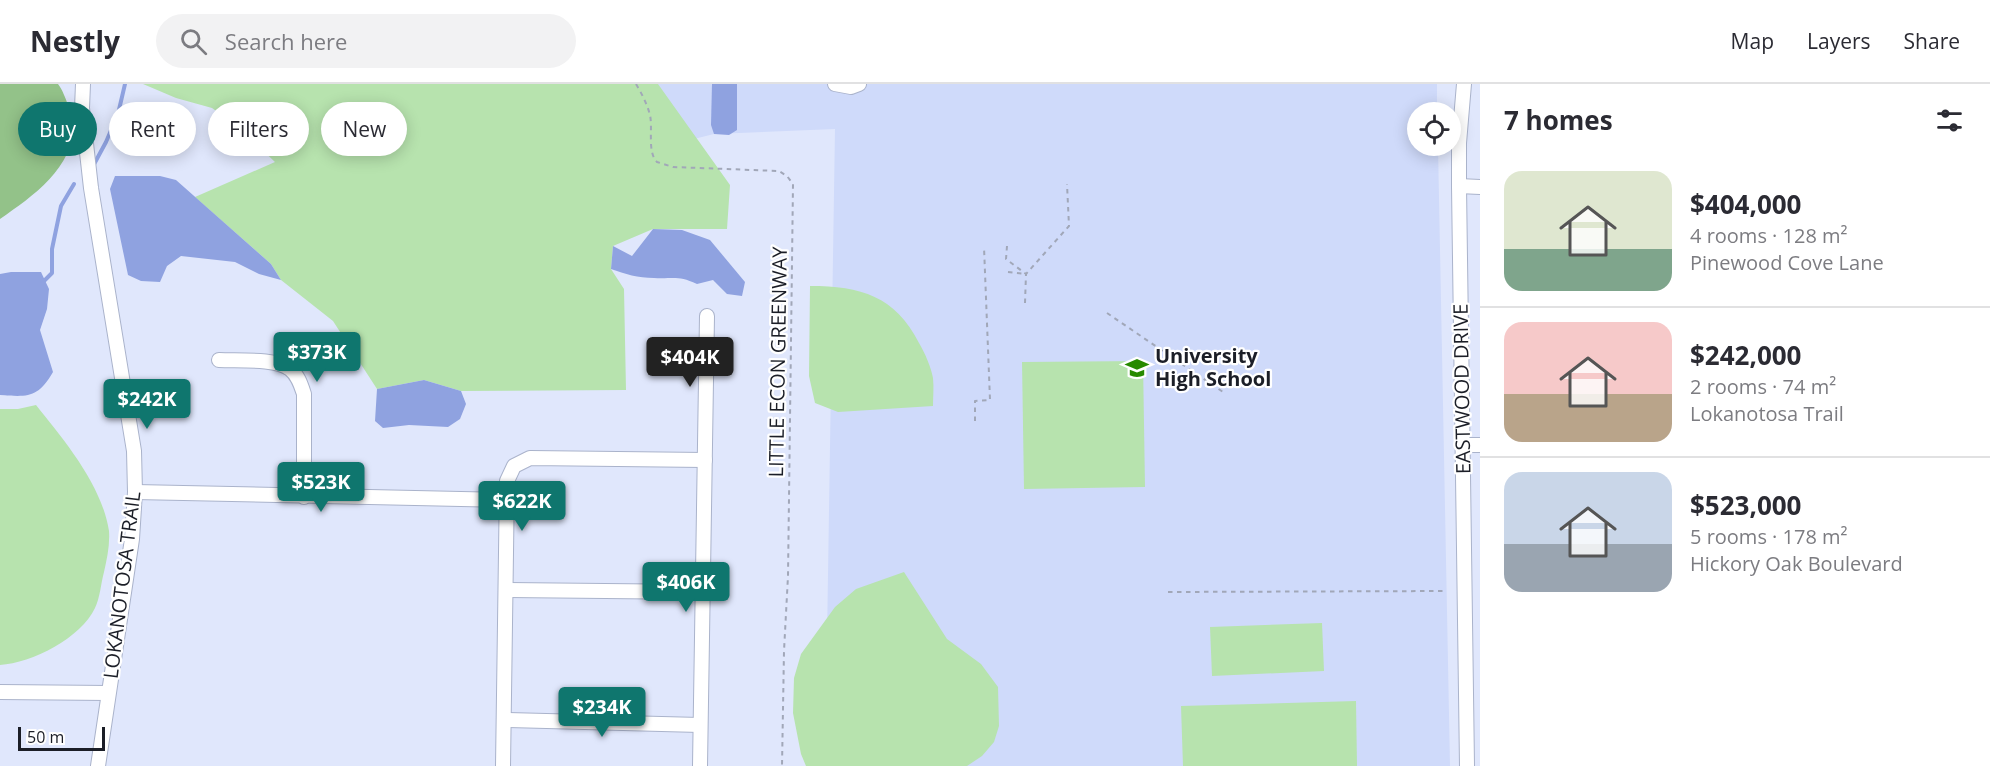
<!DOCTYPE html>
<meta charset="utf-8">
<style>
body{margin:0;font-family:"Open Sans",sans-serif;background:#f2f2f3;color:#2b2b33;height:100vh;display:flex;flex-direction:column;font-size:22px;white-space:nowrap}
*{box-sizing:border-box;margin:0}
p{font-size:20px;color:#7c7c81}
.icon{flex:none;width:33px;height:33px;fill:none;stroke:currentColor;stroke-width:2;stroke-linecap:round;stroke-linejoin:round}
.map{position:relative;flex:1;overflow:hidden}
.drawer{display:flex;flex-direction:column;background:#fff;width:510px}
.drawer>*{flex:none}
.hud{position:absolute;left:18px;top:18px;width:570px;height:54px;display:flex;gap:12px}
.controls{position:absolute;left:1407px;top:18px;display:grid;gap:12px}
.controls a{display:grid;place-items:center;width:54px;height:54px;border-radius:50%;background:#fff;box-shadow:0 3px 15px #0003;font-size:30px}
.scale{position:absolute;left:18px;bottom:15px;width:87px;box-sizing:border-box;padding-left:6px;border:3px solid #1b1e27;border-top:0;font-size:16px;line-height:21px;white-space:nowrap;color:#1b1e27;-webkit-text-stroke:4px #fff;paint-order:stroke}
.price{position:absolute;translate:-50% -51px;padding:0 14px;border-radius:6px;background:#0f766e;color:#fff;font-size:20px;line-height:39px;filter:drop-shadow(0 2px 3px #0008)}
.price::after{content:'';position:absolute;left:50%;top:36px;width:18px;height:14px;margin-left:-9px;background:inherit;clip-path:polygon(0 0,100% 0,50% 100%)}
.price.selected{background:#222;color:#fff}
ul{padding:0;list-style:none}
li{display:flex;align-items:center;gap:18px;height:150px;padding:0 24px}
li+li{border-top:2px solid #e1e1e2}
li span{display:grid;place-items:center;flex:none;width:168px;height:120px;border-radius:18px;color:#555}
li>.icon{margin-inline-start:auto}
span .icon{width:72px;height:72px;fill:#fffc;stroke-width:1}
li b{font-size:26px}
h2{display:flex;justify-content:space-between;align-items:center;height:72px;padding:0 24px;font-size:26px}
.pill{padding:0 21px;border-radius:27px;background:#fff;box-shadow:0 3px 15px #0003;font-size:21px;line-height:54px}
.pill.selected{background:#0f766e;color:#fff}
header{display:flex;align-items:center;gap:36px;box-sizing:border-box;height:84px;padding:0 30px;background:#fff;border-bottom:2px solid #e1e1e2}
header strong{font-size:28px}
nav{display:flex;gap:33px;margin-inline-start:auto;font-size:21px}
.search{width:420px;height:54px;background:#f2f2f3;display:flex;align-items:center;gap:15px;box-sizing:border-box;padding:0 21px;border-radius:33px;color:#7c7c81;font-size:22px}
main{display:flex;flex:1;min-height:0}
.map>svg:first-child{display:block}
.built{fill:#cfdafa}
.green{fill:#b7e3ae}
.forest{fill:#93c289}
.water{fill:#8fa2e0}
.lines{fill:none;stroke-linecap:round;stroke-linejoin:round}
.stream{stroke:#8fa2e0;stroke-width:4}
.minor-casing{stroke:#aab3cb;stroke-width:16}
.path{stroke:#a1a7b8;stroke-width:2;stroke-dasharray:4.5 4.5;stroke-linecap:butt}
.minor{stroke:#fff;stroke-width:14}
.labels{text-anchor:middle;stroke-width:4.5;stroke-linejoin:round;paint-order:stroke}
.poi-label{font-size:20px;font-weight:bold;fill:#1b1e27;stroke:#fff;text-anchor:start}
.street-label{font-size:20px;fill:#1b1e27;stroke:#fff}
</style>
<header>
<strong>Nestly</strong>
<div class="search"><svg class="icon" aria-label="search" viewBox="0 0 24 24"><circle cx="10" cy="10" r="6"/><path d="M15 15l6 6"/></svg>Search here</div>
<nav><a>Map</a><a>Layers</a><a>Share</a></nav>
</header>
<main>
<div class="map">
<svg width="1480" height="682" viewBox="0 0 1480 682">
<rect width="100%" height="100%" fill="#e0e7fc"/>
<polygon class="built" points="652,0 1437,0 1437,28 1418,28 1418,62 1438,62 1450,682 825,682 835,45 714,50 670,61"/>
<g class="green">
<polygon points="143,0 658,0 730,101 727,145 653,145 613,162 611,185 624,205 626,306 461,307 424,296 377,305 333,237 281,196 271,180 195,113 275,78 236,41 212,24 176,14"/>
<path d="M810 202C861 202 895 212 919 259 925 269 931 283 933 294 934 303 933 313 933 322L838 328 815 319 809 292Z"/>
<polygon points="1143,277 1145,403 1024,405 1022,278"/>
<path d="M36 321C64 356 102 401 109 447 110 461 107 475 104 488 101 499 100 514 95 524 81 554 32 579 0 581V325H18Z"/>
<polygon points="904,488 947,555 981,580 998,603 999,642 994,658 982,672 967,682 806,682 801,670 793,629 794,594 801,570 835,523 856,505"/>
<polygon points="1322,539 1324,587 1212,592 1210,543"/>
<polygon points="1356,617 1357,682 1183,682 1181,622"/>
</g>
<path class="forest" d="M0 0H58C63 7 65 13 68 21 70 26 74 33 74 39 74 84 33 112 0 135Z"/>
<g class="water">
<polygon points="712,0 737,0 737,46 729,51 714,50 711,41"/>
<polygon points="115,92 160,92 176,96 271,180 281,196 259,190 235,178 181,172 167,182 160,198 141,197 128,191 110,105"/>
<path d="M653 145 682 146 710 156 745 198 742 212 727 210 713 196 697 200C678 191 674 195 654 194 638 194 625 190 611 185L613 162 632 172Z"/>
<path d="M11 188H41L49 205 47 225 40 246 53 288C38 314 28 313 0 311V190Z"/>
<polygon points="424,296 461,307 466,320 460,335 448,343 409,341 383,344 375,337 377,305"/>
</g>
<g class="lines">
<g class="stream">
<polyline points="92,84 106,58 118,30 125,0"/>
<polyline points="43,198 52,189 52,165 61,122 74,100"/>
</g>
<g class="minor-casing">
<g id="minor">
<polyline points="83,0 82,24 91,104 134,367 135,408 132,455 98,682"/>
<polyline points="835,0 851,3 859,0"/>
<polyline points="1464,0 1459,59 1459,102 1467,682"/>
<polyline points="1459,102 1480,103"/>
<path d="M219 276C238 277 276 274 290 285 298 291 301 301 304 310V413"/>
<polyline points="1462,361 1480,361"/>
<polyline points="135,408 507,416"/>
<polyline points="506,506 702,508"/>
<polyline points="0,608 108,609"/>
<polyline points="504,636 700,641"/>
<polyline points="503,682 507,397 514,382 530,374 705,376"/>
<polyline points="700,682 707,232"/>
</g>
</g>
<g class="path">
<path d="M636 0C642 10 647 20 650 31 653 45 647 68 657 78L673 83 779 87 787 92 793 100 788 492 784 567 782 682"/>
<polyline points="1007,162 1006,175 1026,190"/>
<polyline points="1008,188 1026,190"/>
<polyline points="1025,219 1026,190 1069,142 1067,100"/>
<polyline points="1107,229 1223,308"/>
<polyline points="975,337 975,317 990,316 984,163"/>
<polyline points="1168,508 1446,507"/>
</g>
<use href="#minor" class="minor"/>
</g>
<defs>
<g id="school-bare" transform="scale(1.8)"><path d="M0-5L7-2L0 1L-7-2ZM-4 1L0 2.5L4 1V4Q0 6-4 4Z" fill="#278a00" stroke="#fff" stroke-width="2.5" paint-order="stroke"/></g>
</defs>
<g fill-rule="evenodd">
<use href="#school-bare" x="1137" y="284"/>
</g>
<g class="labels">
<g class="poi-label">
<text x="1155" y="279">University<tspan x="1155" dy="23">High School</tspan></text>
</g>
<g class="street-label">
<text transform="translate(778 278) rotate(-89)" y="7">LITTLE ECON GREENWAY</text>
<text transform="translate(1462 305) rotate(-91)" y="7">EASTWOOD DRIVE</text>
<text transform="translate(122 501) rotate(-83)" y="7">LOKANOTOSA TRAIL</text>
</g>
</g>
</svg>
<div class="controls">
<a><svg class="icon" aria-label="locate" viewBox="0 0 24 24"><circle cx="12" cy="12" r="6"/><path d="M12 2v4M12 18v4M2 12h4M18 12h4"/></svg></a>
</div>
<div class="scale">50 m</div>
<b class="price" style="left:317px;top:299px">$373K</b>
<b class="price selected" style="left:690px;top:304px">$404K</b>
<b class="price" style="left:147px;top:346px">$242K</b>
<b class="price" style="left:321px;top:429px">$523K</b>
<b class="price" style="left:522px;top:448px">$622K</b>
<b class="price" style="left:686px;top:529px">$406K</b>
<b class="price" style="left:602px;top:654px">$234K</b>
<div class="hud">
<a class="pill selected">Buy</a>
<a class="pill">Rent</a>
<a class="pill">Filters</a>
<a class="pill">New</a>
</div>
</div>
<section class="drawer">
<h2>7 homes<svg class="icon" aria-label="filters" viewBox="0 0 24 24"><path d="M4 7h16M4 17h16"/><circle cx="9" cy="7" r="2"/><circle cx="15" cy="17" r="2"/></svg></h2>
<ul>
<li><span style="background:linear-gradient(#dfe7d0 65%,#7fa58c 0)"><svg class="icon" aria-label="home" viewBox="0 0 24 24"><path d="M3 11l9-7 9 7M6 9v11h12V9"/></svg></span><div><b>$404,000</b><p>4 rooms · 128 m²</p><p>Pinewood Cove Lane</p></div></li>
<li><span style="background:linear-gradient(#f6c9c9 60%,#b9a48a 0)"><svg class="icon" aria-label="home" viewBox="0 0 24 24"><path d="M3 11l9-7 9 7M6 9v11h12V9"/></svg></span><div><b>$242,000</b><p>2 rooms · 74 m²</p><p>Lokanotosa Trail</p></div></li>
<li><span style="background:linear-gradient(#c9d6e8 60%,#9aa5b1 0)"><svg class="icon" aria-label="home" viewBox="0 0 24 24"><path d="M3 11l9-7 9 7M6 9v11h12V9"/></svg></span><div><b>$523,000</b><p>5 rooms · 178 m²</p><p>Hickory Oak Boulevard</p></div></li>
</ul>
</section>
</main>
